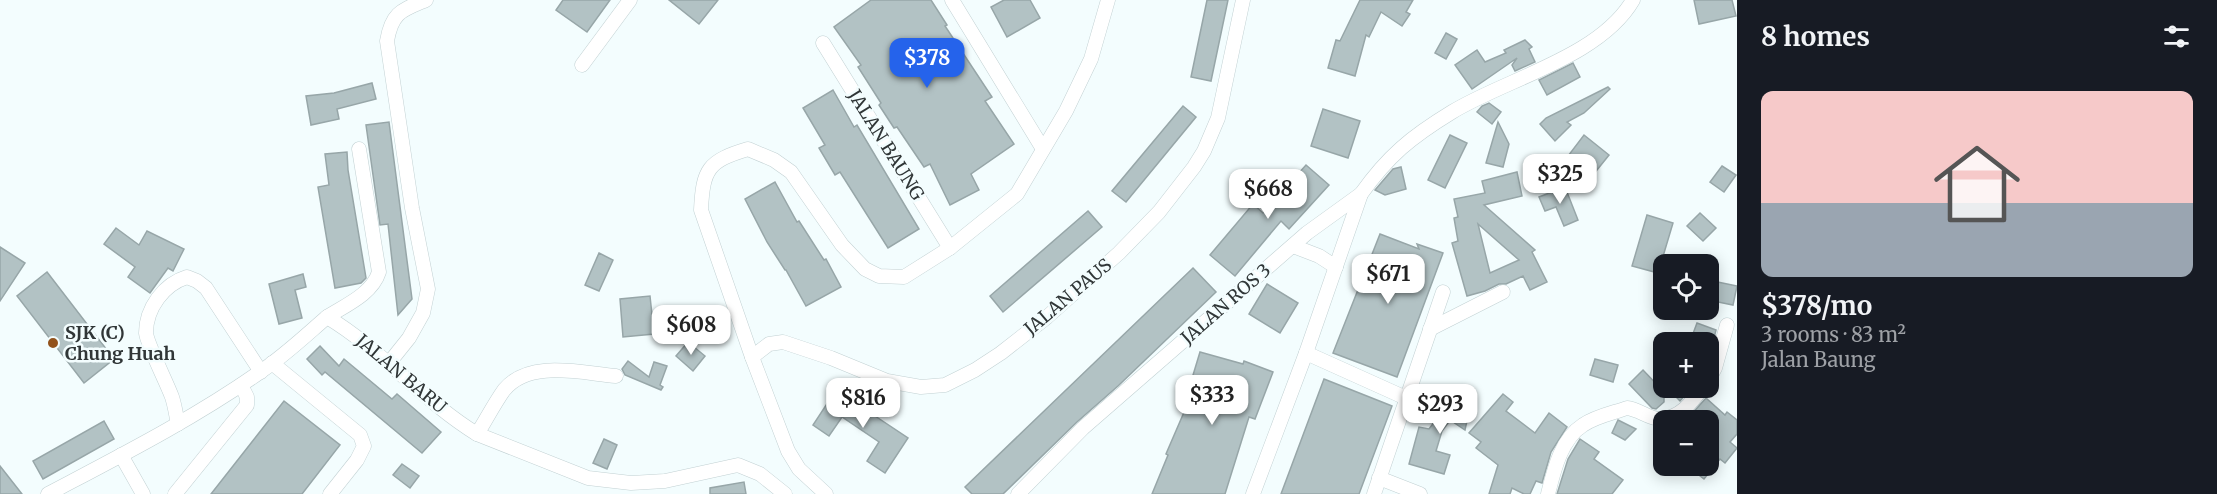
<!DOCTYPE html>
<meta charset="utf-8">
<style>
body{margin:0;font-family:Merriweather,serif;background:#242831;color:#f1f3f6;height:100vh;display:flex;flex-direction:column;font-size:22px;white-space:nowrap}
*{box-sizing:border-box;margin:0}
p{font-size:20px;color:#9ea1a6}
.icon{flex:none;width:33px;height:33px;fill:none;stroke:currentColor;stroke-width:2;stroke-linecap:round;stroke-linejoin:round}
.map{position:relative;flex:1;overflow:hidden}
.details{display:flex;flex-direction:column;background:#171b24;width:480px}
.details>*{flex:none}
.tools{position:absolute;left:1653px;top:254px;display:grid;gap:12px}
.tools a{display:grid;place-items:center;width:66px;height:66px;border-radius:12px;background:#171b24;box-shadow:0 3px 15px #0003;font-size:30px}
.price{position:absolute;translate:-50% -51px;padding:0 14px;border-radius:12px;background:#fff;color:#222;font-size:20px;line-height:39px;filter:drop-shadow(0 2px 3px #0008)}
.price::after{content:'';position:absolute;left:50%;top:36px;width:18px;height:14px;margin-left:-9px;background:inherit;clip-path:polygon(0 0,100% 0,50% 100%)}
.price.on{background:#2563eb;color:#fff}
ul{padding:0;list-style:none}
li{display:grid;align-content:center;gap:12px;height:318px;padding:0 24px}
li span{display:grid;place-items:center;height:186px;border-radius:12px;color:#555}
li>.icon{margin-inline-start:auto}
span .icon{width:108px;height:108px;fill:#fffc;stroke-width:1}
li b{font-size:26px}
h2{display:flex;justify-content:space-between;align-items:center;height:72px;padding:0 24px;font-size:26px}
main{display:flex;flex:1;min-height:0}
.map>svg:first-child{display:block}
.building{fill:#b2c2c4;stroke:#97a6a8;stroke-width:1.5;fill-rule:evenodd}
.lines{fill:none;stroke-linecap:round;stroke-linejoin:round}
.minor-casing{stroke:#c2d1d3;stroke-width:15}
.minor{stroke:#fff;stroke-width:14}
.poi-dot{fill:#92521c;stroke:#f3fdfe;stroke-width:2}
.labels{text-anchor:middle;stroke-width:5;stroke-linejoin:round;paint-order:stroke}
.street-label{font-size:18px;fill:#303637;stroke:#f3fdfe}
.poi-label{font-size:18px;font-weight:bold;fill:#303637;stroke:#f3fdfe;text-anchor:start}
</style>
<main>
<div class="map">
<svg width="1737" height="494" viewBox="0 0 1737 494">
<rect width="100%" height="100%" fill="#f3fdfe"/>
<g class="building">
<polygon points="563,0 610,0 587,32 556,10"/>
<polygon points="669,0 718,0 699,24"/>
<polygon points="871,0 931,0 947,25 945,26 992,97 985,101 1014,144 971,174 979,190 950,205 930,164 924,167 897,127 894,128 879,105 881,103 858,67 861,65 834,27"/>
<polygon points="1004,0 1030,0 1040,18 1007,37 991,7"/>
<polygon points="1207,0 1228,0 1211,81 1191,77"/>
<polygon points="1360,0 1413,0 1406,12 1410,14 1402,26 1381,12 1369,37 1366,35 1355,76 1328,68 1336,40 1340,41"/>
<polygon points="1694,0 1732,0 1736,16 1699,24"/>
<polygon points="1446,33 1457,39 1446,59 1435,53"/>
<polygon points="1525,40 1532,47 1529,49 1535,62 1515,71 1512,65 1517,58 1472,89 1455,65 1477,50 1485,62 1506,53 1504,50"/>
<polygon points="1573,63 1580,77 1547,95 1539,80"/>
<polygon points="372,83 376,99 337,109 339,119 311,125 306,96 334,93"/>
<polygon points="1608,87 1610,89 1584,113 1567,122 1571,125 1555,141 1540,124 1546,118"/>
<polygon points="833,90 854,127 857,125 919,229 888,248 840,172 835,175 819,148 825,145 803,108"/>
<polygon points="1489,103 1501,112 1492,124 1477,112 1482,106"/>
<polygon points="1183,106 1196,117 1126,202 1112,191"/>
<polygon points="1323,109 1360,121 1348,158 1311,146"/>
<polygon points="389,122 412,299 398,315 388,224 380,225 366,125"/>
<polygon points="1498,122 1509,144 1503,167 1486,163"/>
<polygon points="1450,135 1467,143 1445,188 1428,180"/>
<polygon points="1584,135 1609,155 1593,175 1568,156"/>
<polygon points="347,152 348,170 366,278 361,283 335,288 318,187 329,185 325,154"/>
<polygon points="1306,165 1329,185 1289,229 1281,221 1235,276 1210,255 1253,204 1263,213"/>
<polygon points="1722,166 1736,175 1724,192 1710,182"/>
<polygon points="1401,167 1406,189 1385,195 1375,190 1393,169"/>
<path d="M1517 172 1522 196 1484 205 1535 250 1532 252 1547 282 1530 290 1523 276 1506 284H1499L1485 291 1467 296 1452 243 1458 241 1454 218 1458 217 1454 199 1485 193 1482 181ZM1478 224 1519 260 1490 273Z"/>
<polygon points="775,182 797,222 799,221 824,260 826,259 841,287 806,306 786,270 785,270 767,242 745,199"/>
<polygon points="1565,187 1578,220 1564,226 1556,207 1545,211 1539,197"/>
<polygon points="1088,211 1102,227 1003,312 990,296"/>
<polygon points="1700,213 1716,228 1703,241 1687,226"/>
<polygon points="1647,215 1673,223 1658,273 1632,266"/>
<polygon points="116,228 139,245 147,231 184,249 173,271 168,268 150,293 128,277 135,267 104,244"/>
<polygon points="1380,234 1419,249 1417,244 1443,253 1397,377 1333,353"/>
<polygon points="0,247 25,263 0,301"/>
<polygon points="599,253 613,260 599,291 585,285"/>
<polygon points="1193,268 1216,292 1118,386 1077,422 1003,494 972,494 965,487"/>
<polygon points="47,272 114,359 84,383 17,296"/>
<polygon points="303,274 306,287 295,290 302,318 279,324 269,284"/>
<polygon points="1708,280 1737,286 1733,305 1708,300"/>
<polygon points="1267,284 1298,303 1280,333 1249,314"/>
<polygon points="650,296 654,334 623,337 620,299"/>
<polygon points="1697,323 1716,330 1713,342 1699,342 1691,339"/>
<polygon points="688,342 705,356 693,371 676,356"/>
<polygon points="320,346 339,366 344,359 392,399 397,394 441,432 422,453 325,372 322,375 307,359"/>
<polygon points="1200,352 1243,364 1244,361 1273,372 1255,419 1249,417 1225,494 1152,494 1168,455 1166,454 1191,396 1187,395"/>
<polygon points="1595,359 1618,365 1613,382 1590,375"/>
<polygon points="628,361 649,377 654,362 667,366 660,385 663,387 661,390 625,375 622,369"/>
<polygon points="1643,370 1664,392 1664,402 1656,409 1652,408 1629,384"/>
<polygon points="1324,379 1392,406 1359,494 1281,494"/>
<polygon points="1460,386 1474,389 1465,430 1453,422 1454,415 1442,431 1436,451 1450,455 1444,474 1409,464 1419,427 1429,429 1447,405 1455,411"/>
<polygon points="1666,387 1692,387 1680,401"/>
<polygon points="836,390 908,438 885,473 867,461 879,442 842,417 829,436 813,425"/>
<polygon points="1503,394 1513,402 1506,411 1535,433 1549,413 1567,427 1551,452 1542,483 1536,481 1530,494 1524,494 1512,488 1510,494 1489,494 1498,465 1476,448 1481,442 1469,433"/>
<polygon points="1706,398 1725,415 1727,412 1737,420 1737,434 1730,442 1737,448 1725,463 1720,459 1704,479 1686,465 1708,465 1708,420 1695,420 1690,416"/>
<polygon points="284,401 340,445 302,494 211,494"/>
<polygon points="1618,420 1636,429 1625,440 1612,433"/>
<polygon points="104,421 114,439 43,479 33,461"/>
<polygon points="604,439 617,445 607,469 593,463"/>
<polygon points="1580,439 1599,452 1594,459 1623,480 1612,494 1557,494 1568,459"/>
<polygon points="402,464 419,476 410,488 393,475"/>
<polygon points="0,466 22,494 0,494"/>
<polygon points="744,482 746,494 710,494 710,488"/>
</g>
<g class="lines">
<g class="minor-casing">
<g id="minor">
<polyline points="952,0 1043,149"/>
<polyline points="823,43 950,248"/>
<polyline points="582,65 630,0"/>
<polyline points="1293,246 1319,256 1336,267"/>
<path d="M327 317C346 305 372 294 379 272L359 149"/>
<polyline points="1430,329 1503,292"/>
<polyline points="1306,353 1406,398"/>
<polyline points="752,357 769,344 783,342 831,358 887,381 921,387 945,385 975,370 1001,353 1047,317 1119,253 1159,212 1194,167 1204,151 1218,118 1243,0"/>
<polyline points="272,363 360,435 364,446 357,460 330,494"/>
<path d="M389 363 409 338 423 313 428 289 412 208 387 41C392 12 402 10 426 0"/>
<polyline points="1708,381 1715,368 1727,325"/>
<path d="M178 424C176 415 175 406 172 397 167 383 147 344 146 333 146 308 164 284 187 277L197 281 206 288 261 372"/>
<path d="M477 434C486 420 494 404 504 390 529 359 581 373 616 376"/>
<polyline points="121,455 143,494"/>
<polyline points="1379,478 1420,494"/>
<path d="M48 494C120 456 193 419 260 372 284 356 305 336 327 317 382 350 423 401 477 434L588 478 631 483 665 481 738 465 760 474 785 494"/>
<polyline points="175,494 247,405 247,397 241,385"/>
<path d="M826 494 799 469 788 451 752 357 701 210C703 169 708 161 748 149L774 160 791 172 842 245 865 269 879 276 904 277 950 248 1017 194 1066 111 1091 59 1108 0"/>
<polyline points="1018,494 1083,428 1307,233 1361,194"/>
<path d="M1253 494 1306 353 1361 194C1388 156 1411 137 1452 112 1506 79 1600 57 1633 0"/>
<polyline points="1374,494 1443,292"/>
<path d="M1548 494C1554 470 1561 439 1583 425 1596 416 1613 413 1627 408 1638 409 1648 418 1659 419 1680 419 1692 402 1703 387"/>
</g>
</g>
<use href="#minor" class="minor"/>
</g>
<circle class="poi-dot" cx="53" cy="343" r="6"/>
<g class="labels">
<g class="street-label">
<text transform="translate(886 145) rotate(58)" y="6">JALAN BAUNG</text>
<text transform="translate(1068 297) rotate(-40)" y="6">JALAN PAUS</text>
<text transform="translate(1226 304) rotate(-41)" y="6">JALAN ROS 3</text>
<text transform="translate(401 374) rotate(40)" y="6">JALAN BARU</text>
</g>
<g class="poi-label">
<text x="65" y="339">SJK (C)<tspan x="65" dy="21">Chung Huah</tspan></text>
</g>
</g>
</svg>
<div class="tools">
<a><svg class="icon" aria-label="locate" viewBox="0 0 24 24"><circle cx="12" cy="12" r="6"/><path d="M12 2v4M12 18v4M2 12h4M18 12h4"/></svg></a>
<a>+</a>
<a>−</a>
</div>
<b class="price on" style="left:927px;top:89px">$378</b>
<b class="price" style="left:1560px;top:205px">$325</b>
<b class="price" style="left:1268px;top:220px">$668</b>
<b class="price" style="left:1388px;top:305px">$671</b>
<b class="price" style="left:691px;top:356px">$608</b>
<b class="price" style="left:1212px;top:426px">$333</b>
<b class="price" style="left:863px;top:429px">$816</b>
<b class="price" style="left:1440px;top:435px">$293</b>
</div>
<section class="details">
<h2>8 homes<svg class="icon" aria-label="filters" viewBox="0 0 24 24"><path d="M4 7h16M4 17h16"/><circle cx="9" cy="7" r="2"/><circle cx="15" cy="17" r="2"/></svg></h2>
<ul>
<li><span style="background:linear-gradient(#f6c9c9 60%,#9aa5b1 0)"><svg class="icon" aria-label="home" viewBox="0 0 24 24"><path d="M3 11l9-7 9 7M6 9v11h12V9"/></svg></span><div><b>$378/mo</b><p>3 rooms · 83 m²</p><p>Jalan Baung</p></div></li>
</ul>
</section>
</main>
